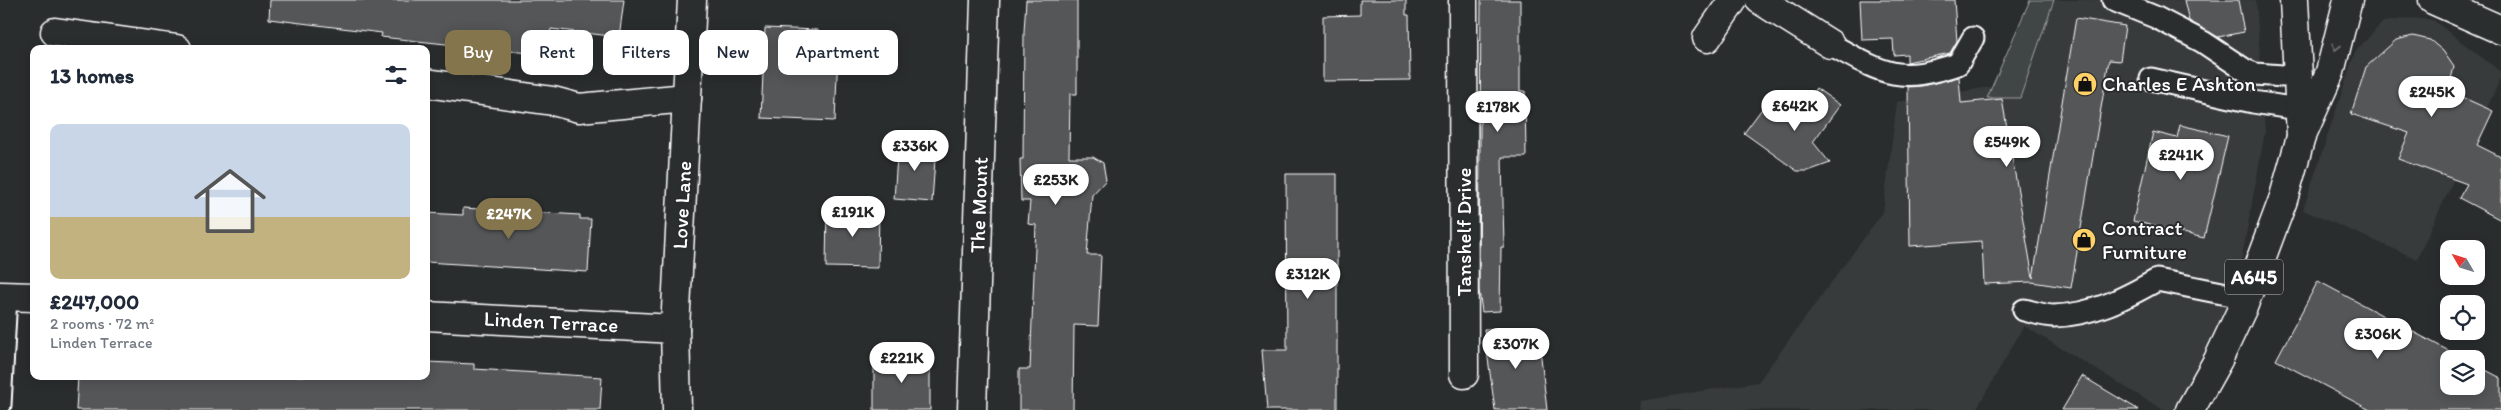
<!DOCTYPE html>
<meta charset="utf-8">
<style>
body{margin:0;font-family:Itim,sans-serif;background:#f6f6f7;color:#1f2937;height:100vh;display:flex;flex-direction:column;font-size:19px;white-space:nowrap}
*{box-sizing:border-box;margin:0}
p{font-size:16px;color:#747a83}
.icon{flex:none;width:28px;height:28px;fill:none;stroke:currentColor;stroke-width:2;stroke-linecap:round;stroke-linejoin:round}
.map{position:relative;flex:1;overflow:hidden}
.panel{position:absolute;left:30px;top:45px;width:400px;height:335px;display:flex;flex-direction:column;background:#fff;border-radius:10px;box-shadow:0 2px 12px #0003}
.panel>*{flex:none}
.banner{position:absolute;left:445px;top:30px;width:475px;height:45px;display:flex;gap:10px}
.needle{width:32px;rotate:309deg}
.buttons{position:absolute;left:2440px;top:240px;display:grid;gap:10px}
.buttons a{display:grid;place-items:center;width:45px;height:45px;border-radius:10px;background:#fff;box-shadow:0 2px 12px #0003;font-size:25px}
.price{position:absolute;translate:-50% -42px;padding:0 11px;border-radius:18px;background:#fff;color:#222;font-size:16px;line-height:32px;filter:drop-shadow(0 1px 2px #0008)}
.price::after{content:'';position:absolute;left:50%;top:30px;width:15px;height:11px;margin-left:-8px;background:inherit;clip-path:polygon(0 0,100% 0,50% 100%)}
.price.current{background:#84754c;color:#fff}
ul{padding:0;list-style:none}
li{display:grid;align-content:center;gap:10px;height:265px;padding:0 20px}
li+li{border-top:1px solid #e0e1e3}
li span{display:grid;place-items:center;height:155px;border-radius:10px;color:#555}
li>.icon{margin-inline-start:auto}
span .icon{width:90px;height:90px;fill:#fffc;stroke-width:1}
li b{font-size:21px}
h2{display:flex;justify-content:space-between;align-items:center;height:60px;padding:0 20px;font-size:21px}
.pill{padding:0 18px;border-radius:10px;background:#fff;box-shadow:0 2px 12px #0003;font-size:18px;line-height:45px}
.pill.current{background:#84754c;color:#fff}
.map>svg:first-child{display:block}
.built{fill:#373a3b}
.green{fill:#414445;stroke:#a0a2a2}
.building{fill:#555758;stroke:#fff}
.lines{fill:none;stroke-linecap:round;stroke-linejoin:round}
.lane-casing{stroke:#fff;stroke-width:25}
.street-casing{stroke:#fff;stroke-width:31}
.primary-casing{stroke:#fff;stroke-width:31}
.highway-casing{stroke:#fff;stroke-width:31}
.lane{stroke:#2a2d2e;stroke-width:21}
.street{stroke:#2a2d2e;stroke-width:28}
.primary{stroke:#2a2d2e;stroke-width:28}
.highway{stroke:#2a2d2e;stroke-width:28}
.oneway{stroke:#6a6c6d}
.labels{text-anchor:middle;stroke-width:4;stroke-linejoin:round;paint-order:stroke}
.shield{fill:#2a2d2e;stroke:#bfc0c0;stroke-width:1}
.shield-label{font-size:20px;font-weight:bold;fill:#fff}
.poi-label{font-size:21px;fill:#fff;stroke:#2a2d2e;text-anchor:start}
.street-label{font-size:21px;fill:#fff;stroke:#2a2d2e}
</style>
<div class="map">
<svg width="2501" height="410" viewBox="0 0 2501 410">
<rect width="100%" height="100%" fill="#2a2d2e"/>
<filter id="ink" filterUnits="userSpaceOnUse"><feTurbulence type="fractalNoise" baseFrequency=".02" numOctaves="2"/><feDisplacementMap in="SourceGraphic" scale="10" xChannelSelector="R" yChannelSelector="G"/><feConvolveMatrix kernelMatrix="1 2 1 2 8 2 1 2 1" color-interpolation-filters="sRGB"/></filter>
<g filter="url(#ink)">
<g class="built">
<polygon points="2049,0 2256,0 2265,132 2242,257 2217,335 2176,410 2163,410 2024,326 1976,410 1639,410 1640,401 1758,382 1883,212 1897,102 2009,84"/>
<polygon points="2409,18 2433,20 2501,72 2501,78 2417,259 2303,210 2355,52 2383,22"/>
</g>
<polygon class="green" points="2030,0 2054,0 2020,98 1987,98"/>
<g class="building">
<polygon points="270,0 624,0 619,37 551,29 547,55 381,37 382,33 269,19"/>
<polygon points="1026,0 1077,0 1077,94 1070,94 1069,157 1093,157 1103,163 1106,180 1092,195 1087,255 1101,255 1098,326 1074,325 1073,410 1019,410 1019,369 1030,369 1036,225 1028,224 1030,201 1021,201 1020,159 1023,159 1024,32"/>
<polygon points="1360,0 1406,0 1406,15 1409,15 1410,80 1323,81 1323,16 1360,15"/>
<polygon points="1481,0 1520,0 1520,91 1525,91 1526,157 1502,157 1504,247 1501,247 1500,311 1482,312 1479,290"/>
<polygon points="1860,0 1954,0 1957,41 1950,53 1907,62 1907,54 1894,55 1893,39 1862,40"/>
<polygon points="2184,0 2238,0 2244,32 2218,37 2189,21"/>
<polygon points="2076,18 2125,26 2120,61 2109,60 2071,288 2032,282 1984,284 1982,241 1910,246 1908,87 1922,86 1959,77 1961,103 2002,99 2033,278"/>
<polygon points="765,28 818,30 817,52 838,52 835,121 761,118"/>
<polygon points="2413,36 2430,40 2443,51 2454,67 2448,91 2493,111 2477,145 2501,157 2501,220 2459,198 2467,184 2398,159 2409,133 2351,114 2366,67 2396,40"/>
<polygon points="1816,88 1840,105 1813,142 1830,163 1808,171 1797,171 1744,133 1767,102 1793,121"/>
<polygon points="2180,125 2228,136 2204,238 2133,221 2153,132 2177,138"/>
<polygon points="898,143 936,145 932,202 894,199"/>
<polygon points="1286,174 1337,174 1337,410 1267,410 1262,350 1287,350"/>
<polygon points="463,208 580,215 580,219 591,219 588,272 426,262 426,213 463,215"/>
<polygon points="827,208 879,209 878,268 826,267"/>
<polygon points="2318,281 2464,359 2449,359 2449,386 2476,386 2476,365 2501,378 2501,410 2370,410 2276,360"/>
<polygon points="1484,329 1538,331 1547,410 1495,410"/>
<rect x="874" y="359" width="56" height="51"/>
<polygon points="426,362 474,364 474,369 602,377 600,410 76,410 78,376 426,376"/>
<polygon points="2082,376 2139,410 2062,410"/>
</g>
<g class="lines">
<g class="lane-casing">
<g id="lane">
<polyline points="2113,0 2155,17 2203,42 2245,70 2255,74 2298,77"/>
<path d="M1830 44C1884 74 1897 84 1958 64L1973 38"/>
<polyline points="2151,79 2253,102 2298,109"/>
<path d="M2024 310C2033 312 2045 316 2054 316 2093 315 2125 298 2157 280L2247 298"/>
<polyline points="0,405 6,296"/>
</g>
</g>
<g class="street-casing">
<g id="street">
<polyline points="1463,0 1464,374"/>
<polyline points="1760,0 1830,44"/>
<polyline points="55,32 177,49"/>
<polyline points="1707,38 1733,0"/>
<polyline points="426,83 553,101 579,108 687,98"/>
<polyline points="0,296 34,297"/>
<polyline points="426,316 675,329"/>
<polyline points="677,410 675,329 692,0"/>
<polyline points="972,410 985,0"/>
</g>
</g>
<g class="primary-casing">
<g id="primary">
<polyline points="2294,0 2301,136"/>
<polyline points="2190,410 2218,360 2243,307 2283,200 2301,137 2330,72 2348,0"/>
</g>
</g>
<g class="highway-casing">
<polyline id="highway" points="2433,0 2501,30"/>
</g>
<use href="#lane" class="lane"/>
<use href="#street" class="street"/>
<use href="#primary" class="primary"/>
<use href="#highway" class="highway"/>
</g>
<defs><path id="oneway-chevron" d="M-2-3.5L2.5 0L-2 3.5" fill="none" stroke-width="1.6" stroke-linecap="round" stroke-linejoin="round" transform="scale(1.25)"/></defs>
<use class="oneway" href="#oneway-chevron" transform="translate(2336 47) rotate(104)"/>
</g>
<defs>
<g id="shop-disc" transform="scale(1.25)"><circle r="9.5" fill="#ffd166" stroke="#2a2d2e"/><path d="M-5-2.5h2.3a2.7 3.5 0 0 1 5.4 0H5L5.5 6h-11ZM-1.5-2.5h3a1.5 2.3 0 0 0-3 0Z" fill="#111"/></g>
</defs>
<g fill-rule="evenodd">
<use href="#shop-disc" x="2085" y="84"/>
<use href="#shop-disc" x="2084" y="240"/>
</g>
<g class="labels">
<rect class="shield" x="2225" y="259.5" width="58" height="35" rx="4"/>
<g class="shield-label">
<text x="2254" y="284">A645</text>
</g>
<g class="poi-label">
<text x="2102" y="91">Charles E Ashton</text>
<text x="2102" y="235">Contract<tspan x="2102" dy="24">Furniture</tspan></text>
</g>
<g class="street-label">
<text transform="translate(682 205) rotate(-87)" y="7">Love Lane</text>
<text transform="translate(979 205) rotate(-88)" y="7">The Mount</text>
<text transform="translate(1464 232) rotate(-90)" y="7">Tanshelf Drive</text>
<text transform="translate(551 322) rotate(3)" y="7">Linden Terrace</text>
</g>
</g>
</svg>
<div class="buttons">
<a><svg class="needle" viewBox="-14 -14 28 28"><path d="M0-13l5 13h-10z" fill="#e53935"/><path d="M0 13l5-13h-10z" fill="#747a83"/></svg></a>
<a><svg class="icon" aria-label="locate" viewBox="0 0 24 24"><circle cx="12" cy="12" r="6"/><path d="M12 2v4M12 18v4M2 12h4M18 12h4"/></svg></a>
<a><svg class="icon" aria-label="layers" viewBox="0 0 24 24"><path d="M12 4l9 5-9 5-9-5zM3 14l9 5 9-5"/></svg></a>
</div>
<b class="price" style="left:2432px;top:118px">£245K</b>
<b class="price" style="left:1795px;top:132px">£642K</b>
<b class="price" style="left:1498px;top:133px">£178K</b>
<b class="price" style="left:2007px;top:168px">£549K</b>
<b class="price" style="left:915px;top:172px">£336K</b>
<b class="price" style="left:2181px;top:181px">£241K</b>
<b class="price" style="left:1056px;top:206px">£253K</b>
<b class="price" style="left:853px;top:238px">£191K</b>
<b class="price current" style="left:509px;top:240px">£247K</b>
<b class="price" style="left:1308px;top:300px">£312K</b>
<b class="price" style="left:2378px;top:360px">£306K</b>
<b class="price" style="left:1516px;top:370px">£307K</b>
<b class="price" style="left:902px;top:384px">£221K</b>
<div class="banner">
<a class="pill current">Buy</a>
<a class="pill">Rent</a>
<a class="pill">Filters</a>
<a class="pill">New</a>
<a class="pill">Apartment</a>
</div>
<section class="panel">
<h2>13 homes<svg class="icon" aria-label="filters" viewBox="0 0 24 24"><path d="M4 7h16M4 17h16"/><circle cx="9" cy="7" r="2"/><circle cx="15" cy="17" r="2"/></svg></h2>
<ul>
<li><span style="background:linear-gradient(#c9d6e8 60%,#c2b280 0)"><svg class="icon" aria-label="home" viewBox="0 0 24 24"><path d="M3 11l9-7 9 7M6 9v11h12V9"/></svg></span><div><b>£247,000</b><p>2 rooms · 72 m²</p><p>Linden Terrace</p></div></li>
</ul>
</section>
</div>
